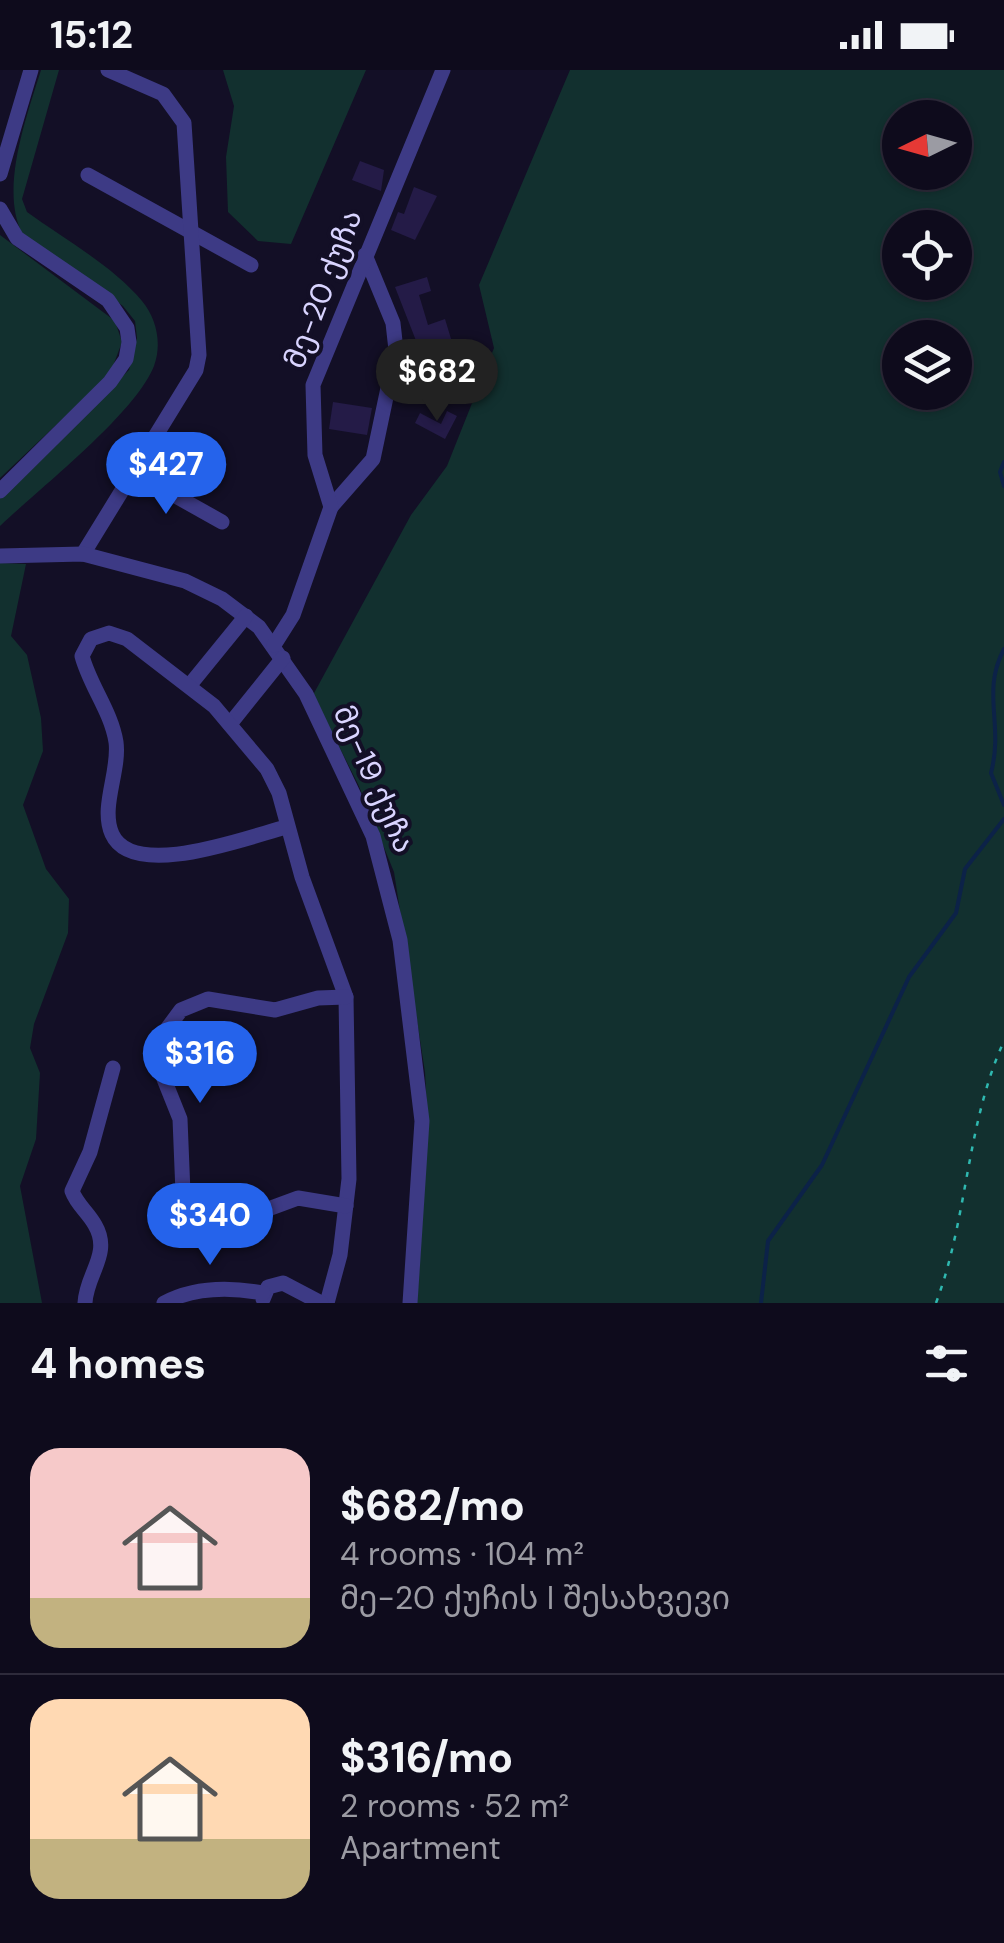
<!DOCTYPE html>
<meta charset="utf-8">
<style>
body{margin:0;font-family:"DM Sans","Noto Sans Georgian",sans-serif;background:#171425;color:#f1f3f6;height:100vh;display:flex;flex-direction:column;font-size:38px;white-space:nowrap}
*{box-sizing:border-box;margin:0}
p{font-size:32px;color:#9b9ba3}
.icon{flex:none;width:55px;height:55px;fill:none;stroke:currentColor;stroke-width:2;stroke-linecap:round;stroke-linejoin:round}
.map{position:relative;height:1233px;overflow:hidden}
.sheet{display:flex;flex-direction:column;background:#0e0b1c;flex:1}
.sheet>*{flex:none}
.needle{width:65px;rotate:265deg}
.fabs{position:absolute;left:882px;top:30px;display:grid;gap:20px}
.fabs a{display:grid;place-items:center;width:90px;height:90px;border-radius:50%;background:#0e0b1c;box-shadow:0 2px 8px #0004,0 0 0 2px #2e2b3b;font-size:50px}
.price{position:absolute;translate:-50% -85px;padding:0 22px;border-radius:35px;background:#2563eb;color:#fff;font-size:32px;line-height:65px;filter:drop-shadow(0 2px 5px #0008)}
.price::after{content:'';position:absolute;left:50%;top:60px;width:30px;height:22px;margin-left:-15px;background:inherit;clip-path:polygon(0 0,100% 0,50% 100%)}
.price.current{background:#222;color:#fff}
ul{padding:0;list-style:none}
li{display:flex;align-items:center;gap:30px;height:250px;padding:0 30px}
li+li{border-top:2px solid #2e2b3b}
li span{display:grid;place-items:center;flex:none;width:280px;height:200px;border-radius:30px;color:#555}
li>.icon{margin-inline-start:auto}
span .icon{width:120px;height:120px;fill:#fffc;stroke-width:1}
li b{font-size:42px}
h2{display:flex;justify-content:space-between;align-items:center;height:120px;padding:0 30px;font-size:42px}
.status{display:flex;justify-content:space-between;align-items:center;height:70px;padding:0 50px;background:#0e0b1c;direction:ltr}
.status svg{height:28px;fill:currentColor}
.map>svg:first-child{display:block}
.green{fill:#12302f;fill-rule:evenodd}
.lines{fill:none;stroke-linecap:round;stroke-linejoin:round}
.stream{stroke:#0c2248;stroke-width:4}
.building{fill:#241b47}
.path{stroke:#2fb8b0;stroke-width:2.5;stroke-dasharray:5 8;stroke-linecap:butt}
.minor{stroke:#3d3a85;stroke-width:15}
.labels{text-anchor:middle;stroke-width:8;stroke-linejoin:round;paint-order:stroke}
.street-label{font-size:30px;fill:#d9d4ff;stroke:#130f26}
</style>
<div class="status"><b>15:12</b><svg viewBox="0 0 49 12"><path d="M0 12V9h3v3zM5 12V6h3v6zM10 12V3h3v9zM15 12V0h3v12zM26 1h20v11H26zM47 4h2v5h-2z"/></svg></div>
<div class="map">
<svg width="1004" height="1233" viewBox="0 0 1004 1233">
<rect width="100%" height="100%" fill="#130f26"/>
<g class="green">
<path d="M41 0H59L22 129 27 142C64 169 113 196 142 231 157 249 162 274 154 296 135 344 40 418 0 456V427L129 300 137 268 135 251 123 236 22 163C0 119 26 48 41 0Z"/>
<polygon points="223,0 366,0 291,174 258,171 228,142 226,87 234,36"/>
<path d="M570 0H1004V1233H417L428 1060 425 1002 394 802 358 714 313 625 411 445 447 396 494 278 479 215ZM900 48H955V102H900ZM900 158H955V212H900ZM900 268H955V322H900Z"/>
<polygon points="0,165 115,251 122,272 110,304 0,408"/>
<polygon points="0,493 26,494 11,566 27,585 41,648 43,681 23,735 46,799 69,829 68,863 34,954 30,978 40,1003 36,1069 20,1116 42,1233 0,1233"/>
</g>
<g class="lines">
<g class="stream">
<polyline points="1004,392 1000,402 1004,416"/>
<path d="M1004 579C981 622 1004 654 991 703L1004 735"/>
<polyline points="761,1233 768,1171 822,1095 909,907 956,843 965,799 1004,749"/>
</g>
</g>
<g class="building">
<polygon points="360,91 384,100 381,121 352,110"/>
<polygon points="414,117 437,126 415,170 391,160 398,142 404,144"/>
<polygon points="427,207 431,221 419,225 428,255 445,249 455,282 424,291 395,217"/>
<polygon points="406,288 418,289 417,310 441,311 441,324 403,322"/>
<polygon points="333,332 372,338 367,365 329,359"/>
<polygon points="447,341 457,346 445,369 415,353 420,343 441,354"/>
</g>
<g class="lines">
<path class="path" d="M936 1233C968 1148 966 1054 1004 971"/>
<g class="minor">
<polyline points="0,104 31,0"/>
<polyline points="88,105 251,195"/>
<polyline points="0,139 17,168 108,230 127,258 129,272 126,289 110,312 0,421"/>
<polyline points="133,402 222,452"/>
<polyline points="331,437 373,389 396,280 393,253 365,185"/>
<polyline points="83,484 196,300 199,285 184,53 163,24 108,0"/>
<polyline points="0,486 83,484 185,511 222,529 259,557 306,624 373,766 400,870 422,1051 410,1233"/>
<polyline points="274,575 293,545 331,437 315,385 313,315 443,0"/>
<polyline points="189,616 246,546"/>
<polyline points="230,654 283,588"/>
<path d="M286 757C248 767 133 811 112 764 100 737 120 701 116 672 111 641 90 616 82 586L91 569 109 563 127 569 214 636 267 699 279 723 302 807 346 927 349 1109 340 1185 327 1233"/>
<polyline points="346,1136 298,1128 225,1155 197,1145 183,1123 180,1049 156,989 161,967 181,940 208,929 275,940 318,928 346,927"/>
<polyline points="263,1229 268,1217 283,1213 321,1233"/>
<path d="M85 1233C86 1204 112 1184 95 1155 88 1142 77 1135 72 1121L90 1082 113 998"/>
<path d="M164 1233C194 1217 231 1217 263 1223"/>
</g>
</g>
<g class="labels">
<g class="street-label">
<text transform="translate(323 219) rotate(-69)" y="10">მე-20 ქუჩა</text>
<text transform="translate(374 709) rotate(66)" y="10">მე-19 ქუჩა</text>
</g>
</g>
</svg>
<div class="fabs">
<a><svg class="needle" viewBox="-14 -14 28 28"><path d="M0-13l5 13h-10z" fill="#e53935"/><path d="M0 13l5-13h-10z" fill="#9b9ba3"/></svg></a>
<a><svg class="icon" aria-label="locate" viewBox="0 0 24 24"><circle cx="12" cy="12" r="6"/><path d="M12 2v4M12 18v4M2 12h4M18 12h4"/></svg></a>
<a><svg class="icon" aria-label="layers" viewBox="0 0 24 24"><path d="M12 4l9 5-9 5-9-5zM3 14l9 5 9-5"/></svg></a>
</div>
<b class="price current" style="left:437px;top:354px">$682</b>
<b class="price" style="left:166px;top:447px">$427</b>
<b class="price" style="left:200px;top:1036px">$316</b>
<b class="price" style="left:210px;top:1198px">$340</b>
</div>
<section class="sheet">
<h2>4 homes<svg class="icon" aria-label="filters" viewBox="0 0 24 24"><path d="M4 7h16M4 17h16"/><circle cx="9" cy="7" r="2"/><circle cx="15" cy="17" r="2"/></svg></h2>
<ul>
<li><span style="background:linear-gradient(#f6c9c9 75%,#c2b280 0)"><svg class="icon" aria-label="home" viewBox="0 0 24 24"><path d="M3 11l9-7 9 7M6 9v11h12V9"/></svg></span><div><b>$682/mo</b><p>4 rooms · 104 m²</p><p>მე-20 ქუჩის I შესახვევი</p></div></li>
<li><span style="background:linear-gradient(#ffd9b3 70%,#c2b280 0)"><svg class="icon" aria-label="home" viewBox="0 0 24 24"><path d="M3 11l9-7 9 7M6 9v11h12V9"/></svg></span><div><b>$316/mo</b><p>2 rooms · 52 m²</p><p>Apartment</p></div></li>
</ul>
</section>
